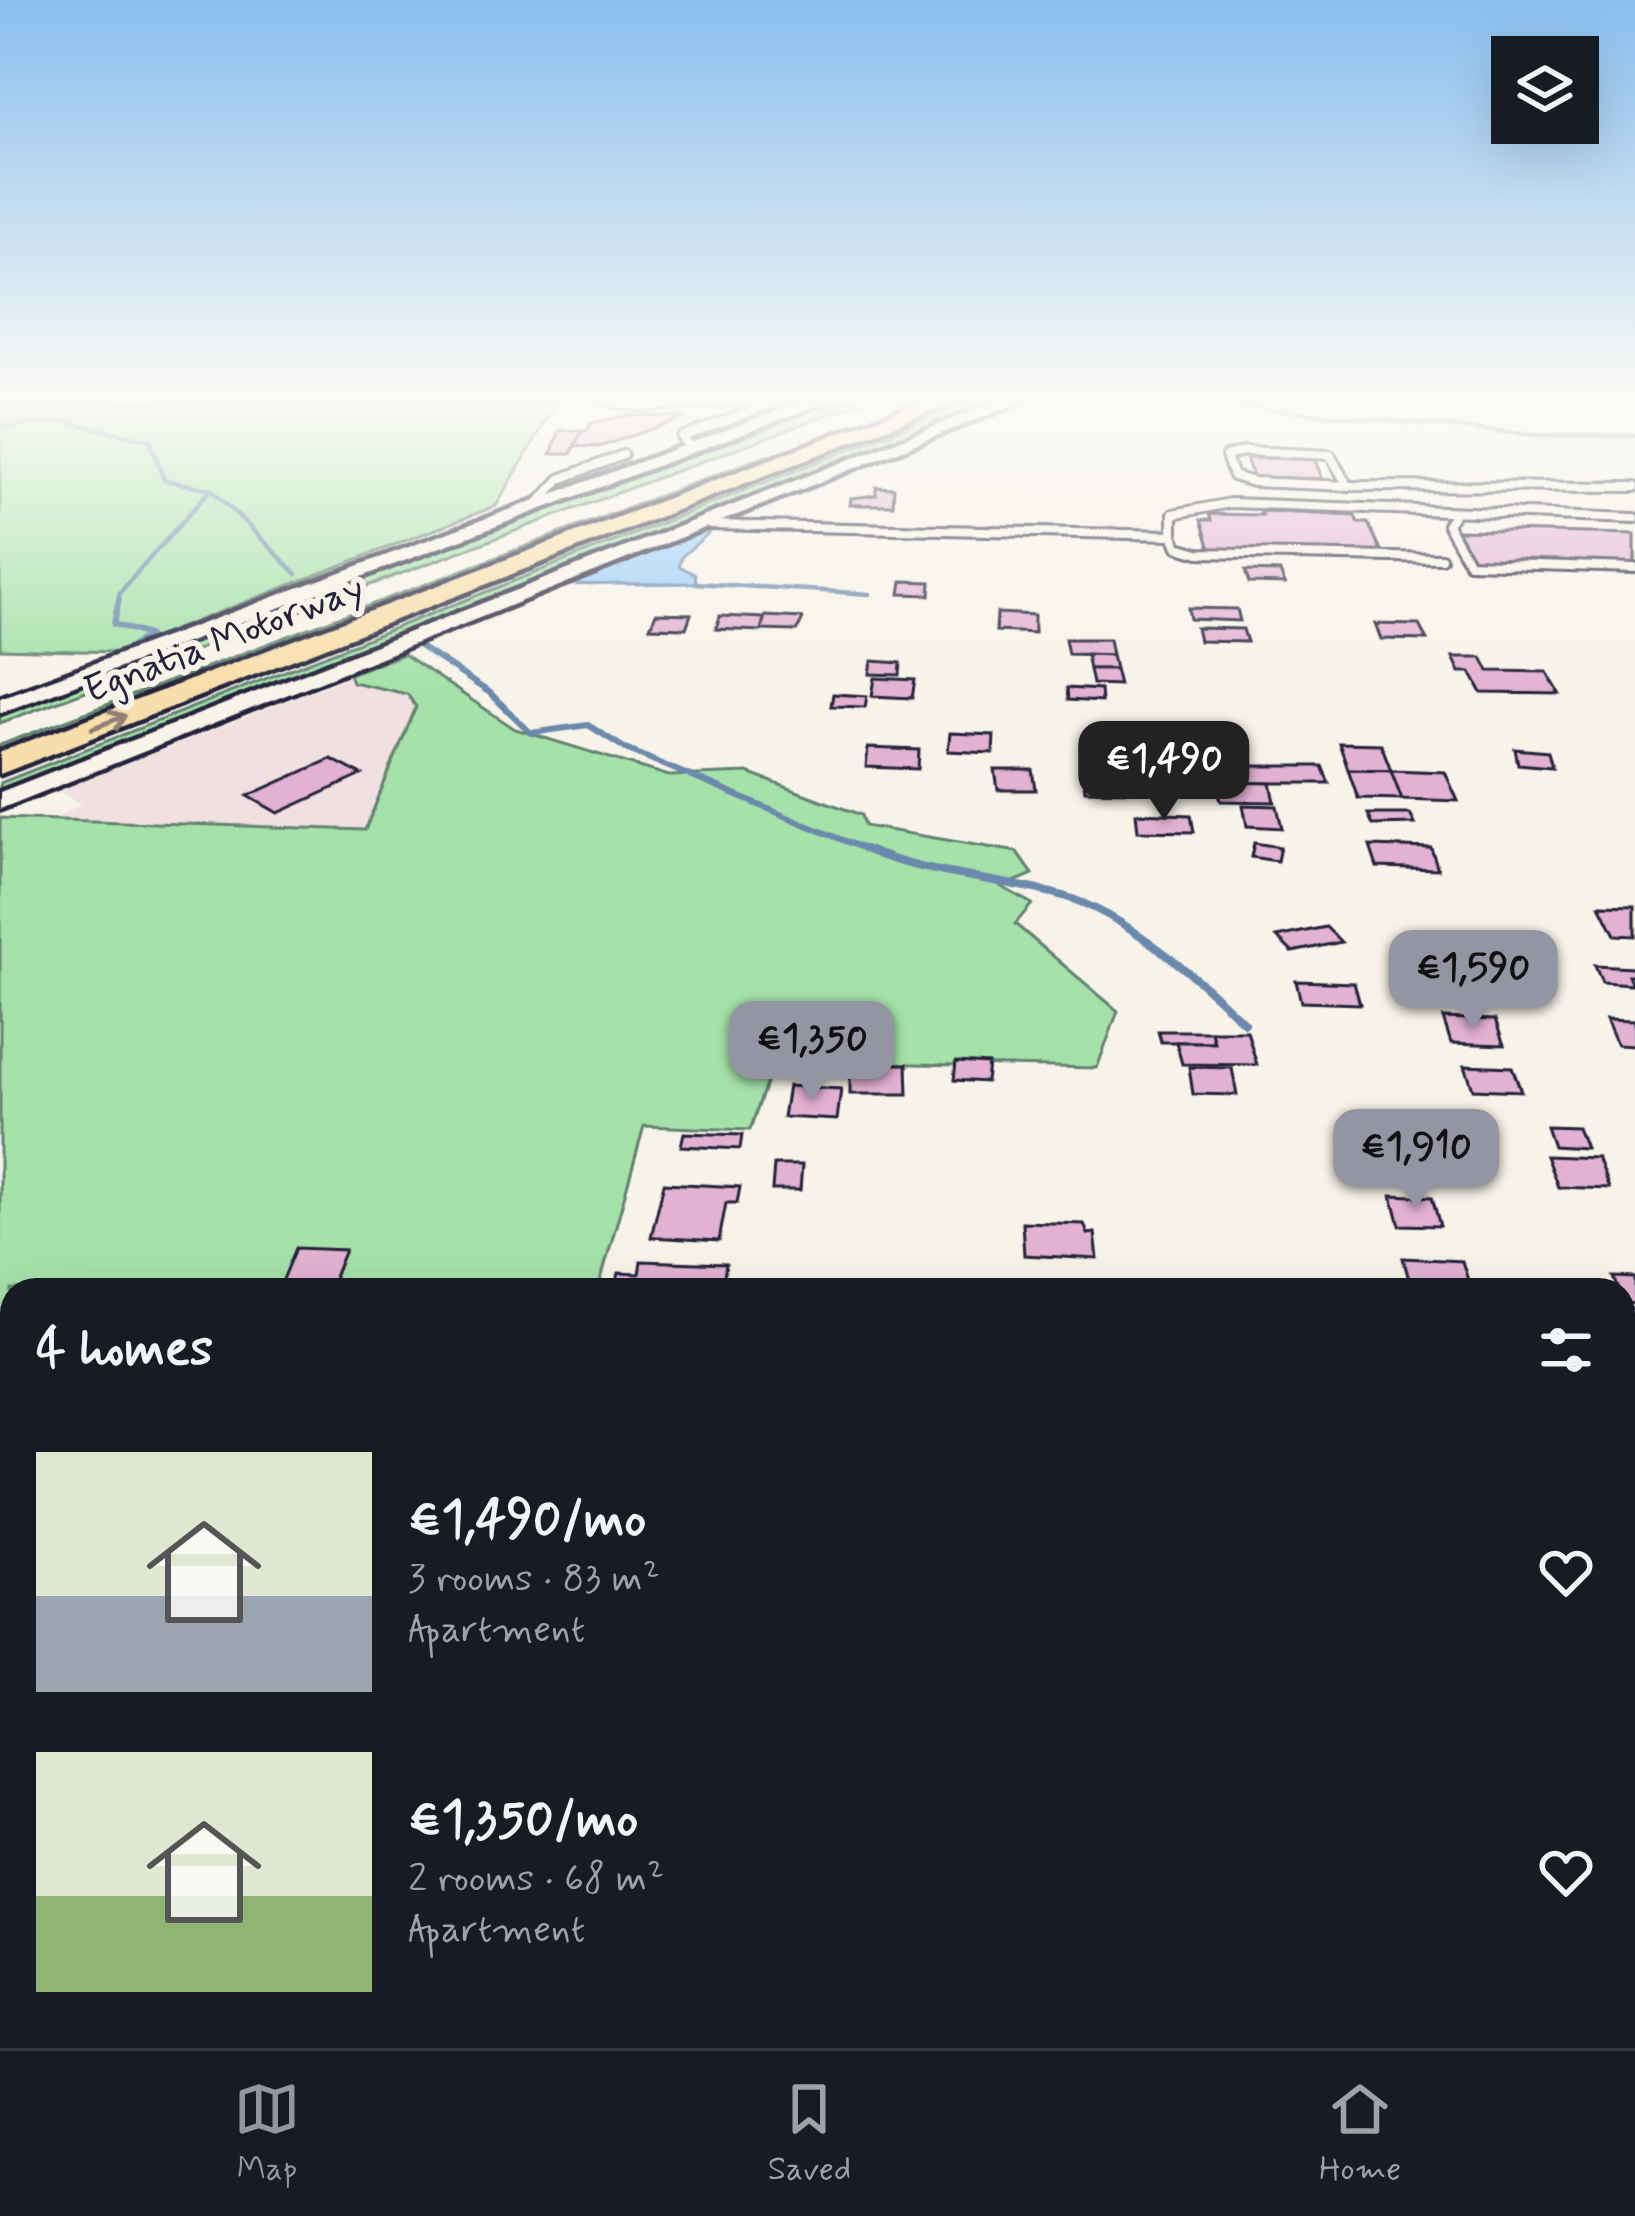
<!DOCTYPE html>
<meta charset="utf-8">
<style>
body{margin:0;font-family:Mynerve,sans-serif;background:#20242c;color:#f1f3f6;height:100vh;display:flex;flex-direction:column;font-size:45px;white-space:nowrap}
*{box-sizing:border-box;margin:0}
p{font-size:39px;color:#9ea1a6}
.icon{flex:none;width:66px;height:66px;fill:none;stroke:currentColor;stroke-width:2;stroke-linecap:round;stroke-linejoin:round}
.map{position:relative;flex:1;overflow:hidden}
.drawer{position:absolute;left:0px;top:1278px;width:1635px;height:771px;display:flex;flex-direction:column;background:#171b24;border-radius:36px 36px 0 0;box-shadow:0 12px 48px #0002}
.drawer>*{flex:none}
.controls{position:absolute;left:1491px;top:36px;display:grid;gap:24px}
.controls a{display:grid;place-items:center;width:108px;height:108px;border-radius:0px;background:#171b24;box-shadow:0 12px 48px #0002;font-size:60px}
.price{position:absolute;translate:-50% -102px;padding:0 27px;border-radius:24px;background:#9495a2;color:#111;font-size:39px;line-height:78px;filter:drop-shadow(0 3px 6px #0008)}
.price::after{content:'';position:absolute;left:50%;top:72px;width:36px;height:27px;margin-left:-18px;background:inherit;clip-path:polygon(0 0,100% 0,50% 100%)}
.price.active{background:#222;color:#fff}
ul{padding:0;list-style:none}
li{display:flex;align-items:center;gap:36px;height:300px;padding:0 36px}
li span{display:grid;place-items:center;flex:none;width:336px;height:240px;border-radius:0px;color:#555}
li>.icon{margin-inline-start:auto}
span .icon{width:144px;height:144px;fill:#fffc;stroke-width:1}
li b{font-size:51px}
h2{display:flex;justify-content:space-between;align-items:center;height:144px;padding:0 36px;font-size:51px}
.tabs{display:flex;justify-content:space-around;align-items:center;height:168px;border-top:3px solid #363941;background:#171b24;font-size:33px;color:#9ea1a6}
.tabs a{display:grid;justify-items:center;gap:6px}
.tabs .active{color:#9495a2}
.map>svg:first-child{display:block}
.built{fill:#f1e0e1}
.green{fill:#a5e2a9;stroke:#648272;stroke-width:3}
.water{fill:#9acef8;stroke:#6a89ac;stroke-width:3}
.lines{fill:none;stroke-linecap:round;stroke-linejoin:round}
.stream-far2{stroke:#6a89ac;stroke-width:4.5}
.stream-far1{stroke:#6a89ac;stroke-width:6}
.stream{stroke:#6a89ac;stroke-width:8}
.building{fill:#e3b2d2;stroke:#22223b;stroke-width:3}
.service-casing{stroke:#22223b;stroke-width:14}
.tertiary-casing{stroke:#22223b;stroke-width:9}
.motorway-casing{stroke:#22223b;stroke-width:9}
.service{stroke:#f7f3e8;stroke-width:8}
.tertiary{fill:#f7f3e8;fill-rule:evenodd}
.motorway{fill:#f8deab;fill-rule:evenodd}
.oneway{stroke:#8d8073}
.labels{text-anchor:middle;stroke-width:12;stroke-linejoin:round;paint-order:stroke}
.far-street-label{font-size:39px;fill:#22223b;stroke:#f7f3e8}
</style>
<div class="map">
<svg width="1635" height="2048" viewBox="0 0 1635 2048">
<rect width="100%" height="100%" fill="#f7f3e8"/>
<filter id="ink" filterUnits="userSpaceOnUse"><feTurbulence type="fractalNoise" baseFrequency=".00833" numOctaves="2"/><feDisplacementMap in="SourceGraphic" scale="24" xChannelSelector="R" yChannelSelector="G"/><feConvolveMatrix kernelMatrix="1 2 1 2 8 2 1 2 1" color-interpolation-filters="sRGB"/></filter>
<g filter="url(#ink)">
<polygon class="built" points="350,676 352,682 407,694 415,709 365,830 55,819 81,804 59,791"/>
<g class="green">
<polygon points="0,401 558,401 496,506 116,652 0,649"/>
<polygon points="833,401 864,401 0,723 0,710"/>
<polygon points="972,401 997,401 0,795 0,783"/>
<polygon points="767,455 774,457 0,752 0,745"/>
<polygon points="403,654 515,729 669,776 748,773 861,815 864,826 1017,852 1033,874 1002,887 1032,904 1015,924 1118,1011 1097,1068 774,1061 750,1130 644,1126 598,1290 12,1290 12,2037 451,2037 450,2048 0,2048 0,818 365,830 416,707 407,694 352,682 349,674"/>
</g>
<polygon class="water" points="703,532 709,533 682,556 679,566 695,574 696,583 559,585"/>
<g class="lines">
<g class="stream-far2">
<polyline points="1189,401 1535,435 1635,436"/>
<polyline points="0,427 64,421 150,440 164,480 211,489 297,574"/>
<polyline points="696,583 870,594"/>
<polyline points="118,602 120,592 211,489"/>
</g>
<g class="stream-far1">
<polyline points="119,599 114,624 148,635 123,653"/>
<polyline points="419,646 490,693 531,733 588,725 626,749 871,852"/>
</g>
<path class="stream" d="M864 849C928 876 996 877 1063 896 1123 913 1200 979 1244 1023"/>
</g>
<g class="building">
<polygon points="630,415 686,417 599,447 571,446 577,433 588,430 591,423"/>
<polygon points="560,430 582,431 571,454 551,454"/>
<polygon points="1246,458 1314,459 1323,479 1253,477"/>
<polygon points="876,487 894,488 893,505 850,505 851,498 876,495"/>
<polygon points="1260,511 1355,516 1358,523 1368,523 1382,552 1210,549 1201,520 1211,520 1209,514 1262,515"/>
<polygon points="1457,530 1635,534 1635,564 1474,560"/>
<polygon points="1245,571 1280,572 1285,584 1249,583"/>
<polygon points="902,581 931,582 930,595 900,594"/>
<polygon points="1188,608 1237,609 1240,621 1190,619"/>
<polygon points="656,613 691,614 686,628 650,627"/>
<polygon points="997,613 1034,615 1034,633 996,631"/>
<polygon points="720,616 764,618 761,631 716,629"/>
<polygon points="765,616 802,618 803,619 797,631 761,630"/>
<polygon points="1375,624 1419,625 1427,640 1381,639"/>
<polygon points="1196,628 1243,629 1247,642 1199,641"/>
<polygon points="1065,639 1109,639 1112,655 1068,654"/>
<polygon points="1086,654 1112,655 1115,669 1089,669"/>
<polygon points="1453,657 1482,657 1489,671 1547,672 1560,694 1482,693 1471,672 1460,672"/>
<polygon points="872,661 901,663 900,675 870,674"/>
<polygon points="1089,669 1115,669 1119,685 1092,684"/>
<polygon points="875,678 915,680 912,698 872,696"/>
<polygon points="1067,688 1100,690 1101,702 1068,700"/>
<polygon points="833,694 867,696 865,707 831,706"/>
<polygon points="950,733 994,735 993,753 948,751"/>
<polygon points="1339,743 1381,744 1391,770 1348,769"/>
<polygon points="868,748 919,750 918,769 866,767"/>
<polygon points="1515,749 1548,752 1552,767 1518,764"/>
<polygon points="331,759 362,775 278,813 248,796"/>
<polygon points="1244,766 1322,766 1329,783 1250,783"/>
<polygon points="1348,769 1391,770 1402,799 1358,798"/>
<polygon points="995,770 1033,770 1036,790 998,790"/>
<polygon points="1391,770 1445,772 1458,801 1402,799"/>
<polygon points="1083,772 1129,774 1131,791 1085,790"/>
<polygon points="1216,782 1271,783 1275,802 1221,801"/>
<polygon points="1243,805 1277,806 1282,828 1247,826"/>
<polygon points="1136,813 1191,815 1194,832 1138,831"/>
<polygon points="1368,814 1410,814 1415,824 1373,825"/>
<polygon points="1254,843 1280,847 1277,861 1251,857"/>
<polygon points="1370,846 1431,848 1438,869 1377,867"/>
<polygon points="1600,905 1635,906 1635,936 1615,935"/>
<polygon points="1326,927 1341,942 1292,952 1277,937"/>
<polygon points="1413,932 1460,933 1471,961 1422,959"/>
<polygon points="1595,965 1632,967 1635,975 1628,975 1632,984 1602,982"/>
<polygon points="1296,981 1354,983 1360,1004 1301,1002"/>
<polygon points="1443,1018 1495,1020 1504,1045 1451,1043"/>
<polygon points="1606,1019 1635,1020 1635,1045 1617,1044"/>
<polygon points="1158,1031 1211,1031 1214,1042 1161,1042"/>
<polygon points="1211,1031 1247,1031 1257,1065 1182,1064 1176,1042 1214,1042"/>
<polygon points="956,1062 988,1064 986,1082 954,1080"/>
<polygon points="850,1064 907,1064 908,1094 850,1094"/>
<polygon points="1465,1065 1512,1067 1521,1091 1473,1089"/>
<polygon points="1189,1067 1232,1068 1237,1095 1193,1094"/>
<polygon points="788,1086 841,1089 837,1120 783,1117"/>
<polygon points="1546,1126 1577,1127 1585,1148 1553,1146"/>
<polygon points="684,1133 742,1135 740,1149 681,1146"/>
<polygon points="1546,1156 1597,1158 1609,1189 1558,1187"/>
<polygon points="774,1165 802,1165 800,1190 772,1190"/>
<polygon points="664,1183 740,1187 737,1203 726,1203 719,1241 651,1237"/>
<polygon points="1392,1195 1432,1197 1440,1226 1400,1225"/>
<polygon points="1022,1222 1084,1224 1088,1234 1095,1233 1098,1259 1024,1255"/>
<polygon points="296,1248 345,1250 331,1284 282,1282"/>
<polygon points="1403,1258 1462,1261 1471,1290 1412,1290"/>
<polygon points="641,1261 726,1264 722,1290 615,1290 619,1273 639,1274"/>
<polygon points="1614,1277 1635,1278 1635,1304 1624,1303"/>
<polygon points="1623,1309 1635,1309 1635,1348 1628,1347 1623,1333"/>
<rect x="1623" y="1406" width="12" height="63"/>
<rect x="1623" y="1486" width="12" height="50"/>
</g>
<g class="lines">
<g class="service-casing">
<g id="service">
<polyline points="604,401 639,406 763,401"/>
<polyline points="691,448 681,437 779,401"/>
<polygon points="1244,451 1330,455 1348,486 1253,482 1233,476 1226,456"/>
<polyline points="1348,486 1635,487"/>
<polyline points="536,506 560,479 623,455"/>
<polyline points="1455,513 1447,524 1469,563 1635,568"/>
<polyline points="710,525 1173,535 1173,514 1230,503 1635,518"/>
<polyline points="1173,535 1178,547 1199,553 1441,558"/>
</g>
</g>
<g class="tertiary-casing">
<g id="tertiary">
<polygon points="804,401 829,401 0,713 0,698"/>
<polygon points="999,401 1023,401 0,809 0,792"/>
</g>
</g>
<g class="motorway-casing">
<polygon id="motorway" points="923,401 956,401 0,774 0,752"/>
</g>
<use href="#service" class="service"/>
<use href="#tertiary" class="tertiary"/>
<use href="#motorway" class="motorway"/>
</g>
<defs><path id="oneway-shaft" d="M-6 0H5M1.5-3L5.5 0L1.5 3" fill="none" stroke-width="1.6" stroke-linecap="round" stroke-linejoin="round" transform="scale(3)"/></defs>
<use class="oneway" href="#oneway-shaft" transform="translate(109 722) rotate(-21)"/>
</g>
<linearGradient id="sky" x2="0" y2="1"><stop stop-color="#89beee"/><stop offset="0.58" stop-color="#fbfaf5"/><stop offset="1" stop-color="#fbfaf5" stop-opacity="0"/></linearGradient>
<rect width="1635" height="688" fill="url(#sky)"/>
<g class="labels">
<g class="far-street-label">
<text transform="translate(223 637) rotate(-21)" y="14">Egnatia Motorway</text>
</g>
</g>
</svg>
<div class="controls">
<a><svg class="icon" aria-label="layers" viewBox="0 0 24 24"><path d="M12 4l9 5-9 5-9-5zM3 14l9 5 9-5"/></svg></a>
</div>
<b class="price active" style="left:1164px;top:823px">€1,490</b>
<b class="price" style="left:1473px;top:1032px">€1,590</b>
<b class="price" style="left:812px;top:1103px">€1,350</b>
<b class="price" style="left:1416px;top:1211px">€1,910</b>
<section class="drawer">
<h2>4 homes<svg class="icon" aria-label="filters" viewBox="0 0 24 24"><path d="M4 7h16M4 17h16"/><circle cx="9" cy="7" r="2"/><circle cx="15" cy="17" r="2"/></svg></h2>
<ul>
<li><span style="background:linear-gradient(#dfe7d0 60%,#9aa5b1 0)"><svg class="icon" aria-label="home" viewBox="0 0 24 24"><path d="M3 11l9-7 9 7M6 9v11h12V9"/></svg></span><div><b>€1,490/mo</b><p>3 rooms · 83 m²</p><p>Apartment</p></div><svg class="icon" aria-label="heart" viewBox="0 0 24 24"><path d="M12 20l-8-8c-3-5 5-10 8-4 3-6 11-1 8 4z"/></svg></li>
<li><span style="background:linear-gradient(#dfe7d0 60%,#8fb573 0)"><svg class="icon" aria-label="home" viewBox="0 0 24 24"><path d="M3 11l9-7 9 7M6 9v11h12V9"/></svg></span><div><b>€1,350/mo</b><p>2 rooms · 68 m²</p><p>Apartment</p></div><svg class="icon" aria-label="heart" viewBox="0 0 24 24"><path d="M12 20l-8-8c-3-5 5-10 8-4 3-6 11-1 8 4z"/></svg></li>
</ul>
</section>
</div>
<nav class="tabs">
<a class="active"><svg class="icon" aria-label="map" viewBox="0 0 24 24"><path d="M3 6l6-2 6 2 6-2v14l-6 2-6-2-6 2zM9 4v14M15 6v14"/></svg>Map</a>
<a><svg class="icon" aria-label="saved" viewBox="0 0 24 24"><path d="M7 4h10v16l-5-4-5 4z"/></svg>Saved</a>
<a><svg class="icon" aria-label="home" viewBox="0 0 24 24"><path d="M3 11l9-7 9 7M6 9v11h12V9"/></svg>Home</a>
</nav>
